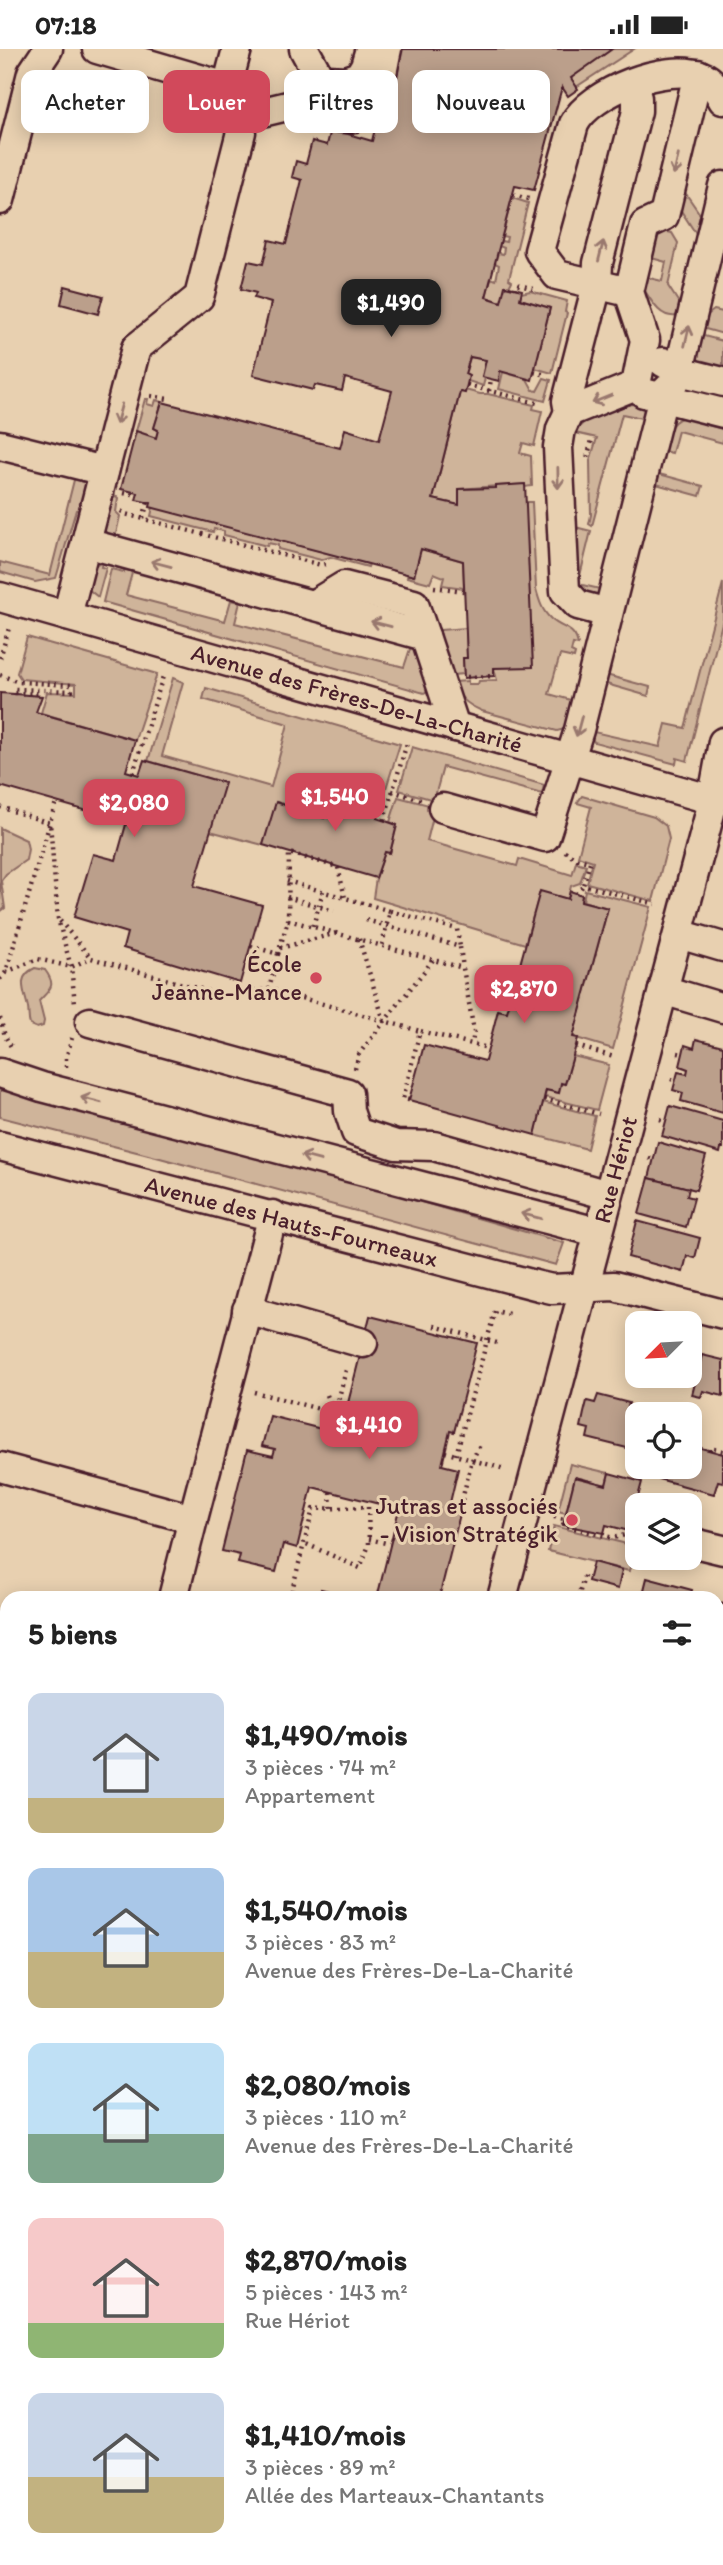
<!DOCTYPE html>
<html lang="fr">
<meta charset="utf-8">
<style>
body{margin:0;font-family:Itim,sans-serif;background:#f6f6f6;color:#222;height:100vh;display:flex;flex-direction:column;font-size:26px;white-space:nowrap}
*{box-sizing:border-box;margin:0}
p{font-size:23px;color:#767676}
.icon{flex:none;width:38px;height:38px;fill:none;stroke:currentColor;stroke-width:2;stroke-linecap:round;stroke-linejoin:round}
.map{position:relative;flex:1;overflow:hidden}
.sheet{position:absolute;left:0px;top:1542px;width:724px;height:975px;display:flex;flex-direction:column;background:#fff;border-radius:21px 21px 0 0;box-shadow:0 4px 18px #0003}
.sheet>*{flex:none}
.top-card{position:absolute;left:21px;top:21px;width:682px;height:63px;display:flex;gap:14px}
.needle{width:46px;rotate:246deg}
.fabs{position:absolute;left:625px;top:1262px;display:grid;gap:14px}
.fabs a{display:grid;place-items:center;width:77px;height:77px;border-radius:14px;background:#fff;box-shadow:0 4px 18px #0003;font-size:35px}
.price{position:absolute;translate:-50% -60px;padding:0 16px;border-radius:14px;background:#d1495b;color:#fff;font-size:23px;line-height:46px;filter:drop-shadow(0 2px 4px #0008)}
.price::after{content:'';position:absolute;left:50%;top:42px;width:21px;height:16px;margin-left:-10px;background:inherit;clip-path:polygon(0 0,100% 0,50% 100%)}
.price.selected{background:#222;color:#fff}
ul{padding:0;list-style:none}
li{display:flex;align-items:center;gap:21px;height:175px;padding:0 28px}
li span{display:grid;place-items:center;flex:none;width:196px;height:140px;border-radius:14px;color:#555}
li>.icon{margin-inline-start:auto}
span .icon{width:84px;height:84px;fill:#fffc;stroke-width:1}
li b{font-size:30px}
h2{display:flex;justify-content:space-between;align-items:center;height:84px;padding:0 28px;font-size:30px}
.tag{padding:0 24px;border-radius:14px;background:#fff;box-shadow:0 4px 18px #0003;font-size:24px;line-height:63px}
.tag.selected{background:#d1495b;color:#fff}
.status{display:flex;justify-content:space-between;align-items:center;height:49px;padding:0 35px;background:#fff;direction:ltr}
.status svg{height:19px;fill:currentColor}
.map>svg:first-child{display:block}
.green{fill:#cfb49a;stroke:#8c6a62;stroke-width:2}
.building{fill:#bb9f8b;stroke:#4a1f2b;stroke-width:2}
.lines{fill:none;stroke-linecap:round;stroke-linejoin:round}
.minor-casing{stroke:#4a1f2b;stroke-width:33}
.path{stroke:#4a1f2b;stroke-width:4.5;stroke-dasharray:2 5;stroke-linecap:butt}
.minor{stroke:#e8d0b0;stroke-width:28}
.oneway{stroke:#99786e}
.poi-dot{fill:#d1495b;stroke:#e8d0b0;stroke-width:2.5}
.labels{text-anchor:middle;stroke-width:6;stroke-linejoin:round;paint-order:stroke}
.street-label{font-size:24px;fill:#4a1f2b;stroke:#e8d0b0}
.poi-label{font-size:24px;fill:#4a1f2b;stroke:#e8d0b0;text-anchor:end}
</style>
<div class="status"><b>07:18</b><svg viewBox="0 0 49 12"><path d="M0 12V9h3v3zM5 12V6h3v6zM10 12V3h3v9zM15 12V0h3v12zM26 1h20v11H26zM47 4h2v5h-2z"/></svg></div>
<div class="map">
<svg width="723" height="2516" viewBox="0 0 723 2516">
<rect width="100%" height="100%" fill="#e8d0b0"/>
<filter id="ink" filterUnits="userSpaceOnUse"><feTurbulence type="fractalNoise" baseFrequency=".0143" numOctaves="2"/><feDisplacementMap in="SourceGraphic" scale="14" xChannelSelector="R" yChannelSelector="G"/><feConvolveMatrix kernelMatrix="1 2 1 2 8 2 1 2 1" color-interpolation-filters="sRGB"/></filter>
<g filter="url(#ink)">
<g class="green">
<polygon points="612,0 634,0 576,38 571,29"/>
<polygon points="682,139 704,171 698,188 678,157"/>
<polygon points="512,149 528,154 509,230 512,232 501,253 486,248 491,229 496,231 499,216 495,214 498,204 503,205 504,199 499,197 501,192 506,193 507,188 502,187"/>
<path d="M663 182 672 184 678 194 668 237 681 257 676 267C659 269 651 251 643 239L645 228 662 232 666 213 648 208 657 186Z"/>
<polygon points="530,242 567,252 565,263 567,264 552,324 535,319 550,259 520,250 521,244"/>
<polygon points="714,261 723,263 723,285 702,279 706,267"/>
<polygon points="700,286 723,292 723,320 701,314 697,308"/>
<polygon points="470,308 486,311 482,327 485,329 483,337 468,332 465,325"/>
<polygon points="503,323 527,330 533,341 537,342 544,329 551,331 545,352 499,340"/>
<polygon points="465,341 480,345 488,345 534,356 533,360 542,362 534,397 523,394 520,404 531,407 532,437 525,438 524,435 459,440 459,456 433,450 460,343"/>
<polygon points="145,350 148,350 147,355 154,357 156,351 162,353 154,379 158,381 156,389 136,382"/>
<path d="M631 355 645 356 642 369 622 365 592 477 589 475 591 466 590 412 597 389 575 384C584 366 613 359 631 355Z"/>
<path d="M687 367 703 369V375L723 380V394L678 382 672 404 663 402C668 386 668 371 687 367Z"/>
<polygon points="659,425 703,437 700,447 656,435"/>
<polygon points="75,427 88,430 83,460 76,461 56,529 35,533 0,523 0,513 50,526"/>
<polygon points="112,444 118,449 116,463 120,467 116,485 111,489 103,484"/>
<path d="M526 453H532L536 540C539 551 542 562 551 570 563 581 575 578 578 596L573 595 571 603 575 605 574 609 560 606 549 645 571 651 574 656 565 680 557 682 482 662C466 655 459 649 454 633L468 632V635H478L479 632 497 631 494 619Z"/>
<polygon points="153,458 369,515 368,518 330,508 321,511 278,500 278,496 268,494 267,497 224,486 224,482 214,480 213,483 151,467"/>
<polygon points="571,477 591,482 578,535 600,540 598,548 576,541"/>
<polygon points="421,500 463,512 464,539 442,536 444,528 434,524 430,534 407,528 408,525 414,527"/>
<polygon points="102,513 101,518 106,519 98,548 88,540 91,520"/>
<polygon points="125,518 132,524 126,546 225,572 231,551 240,553 235,574 404,618 410,600 414,598 420,602 415,605 420,620 425,620 430,640 424,644 103,553 111,520 124,523"/>
<polygon points="723,534 723,570 687,712 677,709 676,715 594,693 591,687 594,683 660,698 666,675 685,679"/>
<polygon points="466,579 467,609 463,610 464,625 452,626 437,583 440,581"/>
<polygon points="27,588 157,625 135,691 41,664 47,643 76,644 76,635 21,630 17,624"/>
<polygon points="606,626 650,638 648,647 603,634"/>
<polygon points="173,629 183,633 162,707 271,738 288,675 203,650 206,639 400,695 382,752 332,738 324,769 277,753 263,796 210,782 224,734 148,712"/>
<polygon points="412,698 544,736 542,745 443,718 434,751 399,741"/>
<polygon points="582,747 654,768 666,777 669,790 653,852 587,834 593,812 578,807 591,758 577,754"/>
<polygon points="398,748 433,757 435,760 427,792 517,817 519,810 572,826 576,813 586,816 580,834 571,837 568,850 540,843 525,895 373,849 376,829 385,803 390,804 397,776 390,773"/>
<polygon points="0,779 26,791 28,800 26,811 6,825 1,832 5,859 0,863"/>
<polygon points="585,841 651,858 613,1000 573,988 608,859 583,852"/>
<path d="M35 919 45 921C57 937 50 940 39 952L44 972 43 977 37 979 30 976C28 970 29 965 28 959 25 943 15 928 35 919Z"/>
<polygon points="573,1007 609,1016 597,1061 545,1048 546,1041 559,1044 561,1034 565,1035"/>
<polygon points="0,1040 379,1141 564,1194 556,1216 160,1109 0,1068"/>
<polygon points="543,1053 595,1067 587,1100 535,1086"/>
<polygon points="570,1415 609,1424 606,1436 575,1428 566,1464 558,1462"/>
<polygon points="554,1477 635,1497 629,1522 548,1502"/>
</g>
<g class="building">
<polygon points="395,0 612,0 571,29 578,40 568,47 562,38 534,141 515,137 486,248 501,253 505,237 522,241 520,250 550,259 532,331 500,322 499,332 482,328 486,311 470,308 465,325 469,327 465,344 460,343 433,450 459,456 459,440 496,439 496,437 525,435 533,618 494,619 494,627 464,629 463,609 467,609 463,512 421,500 414,527 150,458 151,454 136,451 138,444 121,440 136,382 156,389 158,381 154,379 162,353 340,399 345,380 379,391 392,342 345,329 342,342 315,336 313,341 253,326 271,254 254,249 256,244 241,240 248,212 263,215 269,191 286,195 302,131 292,128 296,112 306,115 312,92 327,96 331,80 372,92"/>
<polygon points="65,237 103,247 98,265 61,255"/>
<polygon points="0,644 42,647 36,663 135,691 126,722 139,726 144,711 225,734 194,837 262,856 240,934 123,899 127,884 74,868 93,805 116,811 136,740 122,737 112,769 0,737"/>
<polygon points="332,738 382,752 377,769 397,776 390,804 385,803 376,829 263,796 276,753 324,769"/>
<polygon points="540,842 568,850 570,842 582,846 581,852 608,859 573,988 578,989 565,1035 561,1034 559,1044 546,1041 535,1086 409,1051 424,996 485,1012 498,961 507,963"/>
<polygon points="696,990 723,997 723,1064 681,1052 683,1044 673,1041 678,1023 687,1025 688,1020 680,1017 685,996 694,999"/>
<polygon points="670,1057 723,1072 723,1099 721,1099 720,1104 662,1087"/>
<polygon points="658,1093 706,1107 696,1141 649,1129"/>
<polygon points="649,1129 689,1139 687,1147 694,1149 686,1178 639,1165"/>
<polygon points="637,1172 700,1189 695,1209 687,1207 683,1223 628,1208"/>
<polygon points="370,1267 477,1294 454,1383 450,1382 442,1416 458,1420 449,1458 461,1461 439,1549 377,1549 399,1460 312,1438 297,1499 283,1495 276,1523 238,1514 240,1506 222,1502 247,1401 273,1407 275,1400 262,1397 270,1367 377,1394 384,1367 347,1358"/>
<polygon points="702,1306 723,1311 723,1347 703,1342 701,1348 692,1346"/>
<polygon points="598,1346 629,1354 628,1358 641,1361 640,1365 637,1365 637,1390 634,1389 631,1400 587,1389 589,1380 581,1378 584,1364 587,1352 595,1354"/>
<polygon points="690,1396 723,1405 723,1433 718,1432 714,1445 651,1428 654,1418 690,1418"/>
<polygon points="609,1424 642,1433 629,1482 606,1476 604,1484 563,1476 575,1428 606,1436"/>
<polygon points="593,1513 622,1521 618,1540 588,1532"/>
<polygon points="647,1529 692,1541 690,1549 642,1549"/>
<polygon points="321,1540 355,1549 319,1549"/>
<polygon points="0,1777 7,1779 7,1851 0,1849"/>
<polygon points="718,1892 723,1894 723,1943 718,1942"/>
<polygon points="0,1989 7,1991 7,2034 3,2033 1,2042"/>
<polygon points="718,2037 723,2038 723,2078 718,2077"/>
<polygon points="0,2122 7,2124 7,2136 0,2163"/>
<polygon points="723,2158 723,2183 718,2182"/>
<polygon points="0,2255 7,2257 7,2339 0,2337"/>
<polygon points="723,2355 723,2412 718,2411 718,2364 720,2364"/>
<polygon points="718,2450 723,2452 723,2486 721,2495 718,2494"/>
<polygon points="721,2493 723,2516 671,2516 673,2510 718,2510 718,2494"/>
<polygon points="81,2510 97,2511 95,2516 80,2516"/>
<polygon points="145,2510 172,2510 170,2516"/>
</g>
<g class="lines">
<g class="minor-casing">
<g id="minor">
<polyline points="97,0 227,38 237,0"/>
<polyline points="304,0 322,33"/>
<path d="M370 0 365 17 359 27 345 32 327 31 317 39 318 54C326 63 334 69 346 69 379 69 381 25 387 0"/>
<polyline points="237,69 317,50"/>
<polyline points="0,151 32,24 48,0"/>
<path d="M629 243 557 226 539 202 574 75C590 43 667 13 702 27 713 31 717 41 723 51"/>
<polyline points="663,313 679,322 723,333"/>
<polyline points="644,344 723,364"/>
<polyline points="569,363 567,352 597,236 598,214 637,62 637,49 631,35"/>
<polyline points="0,396 104,422"/>
<polyline points="86,494 425,587 455,678"/>
<path id="s1" d="M0 548 713 751"/>
<polyline points="313,556 344,537 414,555 425,587"/>
<polyline points="608,564 578,556 565,542 558,398 561,380 569,363 636,336 645,291 629,243 645,176 664,167 698,25"/>
<polyline points="67,567 136,299 199,248 241,83 227,38"/>
<polyline points="443,759 545,788 579,681 664,344 674,334 679,322 723,137"/>
<polyline points="679,885 723,898"/>
<polyline points="663,941 723,959"/>
<polyline points="90,973 348,1044 349,1062 356,1083 396,1096 434,1097 608,1146"/>
<polyline points="0,1024 42,1038 597,1183"/>
<path id="s2" d="M0 1097 539 1237 552 1240 614 1237 723 1265"/>
<polyline points="247,1261 363,1294"/>
<polyline points="0,1418 193,1470 273,1166"/>
<polyline points="690,1493 723,1501"/>
<polyline points="173,1549 193,1470"/>
<path id="s3" d="M502 1549 710 764 723 693"/>
<polyline points="718,1591 723,1570"/>
<polyline points="0,1696 7,1698"/>
<polyline points="718,1780 723,1759"/>
<polyline points="718,1839 723,1840"/>
<polyline points="0,1893 2,1885 7,1887"/>
<polyline points="0,1950 7,1952"/>
<polyline points="0,2085 7,2087"/>
<polyline points="718,2090 723,2083"/>
<polyline points="718,2210 723,2212"/>
<polyline points="718,2292 723,2293"/>
<polyline points="0,2369 7,2371"/>
<polyline points="186,2516 188,2510"/>
<polyline points="250,2516 252,2510"/>
<polyline points="477,2516 479,2510"/>
</g>
</g>
<g class="path">
<polyline points="513,146 529,150"/>
<polyline points="515,240 516,235 534,240"/>
<polyline points="534,323 547,326"/>
<polyline points="467,336 541,355"/>
<polyline points="489,342 491,330"/>
<polyline points="151,347 168,350"/>
<polyline points="587,408 593,388"/>
<polyline points="124,444 137,447"/>
<polyline points="121,462 125,465 321,516 325,515"/>
<polyline points="143,469 148,453"/>
<polyline points="434,538 464,542"/>
<polyline points="0,609 9,579"/>
<polyline points="0,626 19,633 71,636 72,642 15,640 14,644 40,645 38,647"/>
<polyline points="467,628 494,627"/>
<polyline points="133,724 164,624"/>
<polyline points="392,742 421,751"/>
<polyline points="0,758 50,774 58,870 71,918 75,954"/>
<polyline points="384,771 407,694"/>
<polyline points="565,802 577,810 590,813 583,836 655,855"/>
<polyline points="287,832 390,862 382,896"/>
<polyline points="577,845 583,836"/>
<polyline points="287,848 334,862"/>
<polyline points="390,862 457,880 460,898"/>
<polyline points="288,871 463,919 474,983 472,995"/>
<polyline points="366,871 460,898 463,919"/>
<polyline points="60,872 91,909"/>
<polyline points="313,877 323,842"/>
<polyline points="359,890 384,972"/>
<polyline points="251,897 278,905 269,940"/>
<polyline points="280,899 337,884"/>
<polyline points="278,905 288,871 289,804 338,818 345,849"/>
<polyline points="6,923 38,910 71,918 91,909 225,947 269,940 420,982"/>
<polyline points="0,930 6,923 56,753"/>
<polyline points="0,969 5,987 13,1001"/>
<polyline points="576,997 614,1008"/>
<polyline points="678,1004 683,1005"/>
<polyline points="66,1018 66,1009 72,989"/>
<polyline points="355,1020 359,1005 433,911"/>
<polyline points="671,1030 676,1032"/>
<polyline points="544,1050 599,1065"/>
<polyline points="409,1051 403,1050 420,982 488,999"/>
<polyline points="660,1070 666,1072"/>
<polyline points="649,1109 654,1111"/>
<polyline points="434,1277 501,1295"/>
<polyline points="254,1343 381,1376"/>
<polyline points="327,1346 334,1363"/>
<polyline points="335,1364 347,1317"/>
<polyline points="710,1402 710,1399 723,1402"/>
<polyline points="445,1403 472,1411 481,1394"/>
<polyline points="456,1406 495,1262 509,1265"/>
<polyline points="330,1443 331,1459"/>
<polyline points="462,1451 472,1411 505,1420"/>
<polyline points="554,1468 564,1470 563,1476 613,1489 637,1483"/>
<polyline points="369,1490 390,1495"/>
<polyline points="290,1549 313,1460 368,1458 369,1496 360,1519 304,1494"/>
<polyline points="578,1549 585,1524"/>
<polyline points="722,1664 723,1665"/>
<polyline points="718,2258 723,2260"/>
</g>
<use href="#minor" class="minor"/>
</g>
<defs><path id="oneway-shaft" d="M-6 0H5M1.5-3L5.5 0L1.5 3" fill="none" stroke-width="1.6" stroke-linecap="round" stroke-linejoin="round" transform="scale(1.75)"/></defs>
<g class="oneway">
<use href="#oneway-shaft" transform="translate(676 116) rotate(103)"/>
<use href="#oneway-shaft" transform="translate(601 202) rotate(-76)"/>
<use href="#oneway-shaft" transform="translate(687 287) rotate(-77)"/>
<use href="#oneway-shaft" transform="translate(602 350) rotate(158)"/>
<use href="#oneway-shaft" transform="translate(119 365) rotate(105)"/>
<use href="#oneway-shaft" transform="translate(558 429) rotate(89)"/>
<use href="#oneway-shaft" transform="translate(161 515) rotate(-165)"/>
<use href="#oneway-shaft" transform="translate(381 575) rotate(-165)"/>
<use href="#oneway-shaft" transform="translate(579 677) rotate(105)"/>
<use href="#oneway-shaft" transform="translate(91 1051) rotate(-165)"/>
<use href="#oneway-shaft" transform="translate(311 1109) rotate(-165)"/>
<use href="#oneway-shaft" transform="translate(531 1167) rotate(-165)"/>
</g>
</g>
<g class="poi-dot">
<circle cx="316" cy="929" r="7"/>
<circle cx="572" cy="1471" r="7"/>
</g>
<g class="labels">
<g class="street-label">
<text dy="8" stroke="none"><textPath href="#s1" startOffset="371">Avenue des Frères-De-La-Charité</textPath></text>
<text dy="8" stroke="none"><textPath href="#s3" startOffset="443">Rue Hériot</textPath></text>
<text dy="8" stroke="none"><textPath href="#s2" startOffset="301">Avenue des Hauts-Fourneaux</textPath></text>
</g>
<g class="poi-label">
<text x="302" y="923">École<tspan x="302" dy="28">Jeanne-Mance</tspan></text>
<text x="558" y="1465">Jutras et associés<tspan x="558" dy="28">- Vision Stratégik</tspan></text>
</g>
</g>
</svg>
<div class="fabs">
<a><svg class="needle" viewBox="-14 -14 28 28"><path d="M0-13l5 13h-10z" fill="#e53935"/><path d="M0 13l5-13h-10z" fill="#767676"/></svg></a>
<a><svg class="icon" aria-label="locate" viewBox="0 0 24 24"><circle cx="12" cy="12" r="6"/><path d="M12 2v4M12 18v4M2 12h4M18 12h4"/></svg></a>
<a><svg class="icon" aria-label="layers" viewBox="0 0 24 24"><path d="M12 4l9 5-9 5-9-5zM3 14l9 5 9-5"/></svg></a>
</div>
<b class="price selected" style="left:391px;top:290px">$1,490</b>
<b class="price" style="left:335px;top:784px">$1,540</b>
<b class="price" style="left:134px;top:790px">$2,080</b>
<b class="price" style="left:524px;top:976px">$2,870</b>
<b class="price" style="left:369px;top:1412px">$1,410</b>
<div class="top-card">
<a class="tag">Acheter</a>
<a class="tag selected">Louer</a>
<a class="tag">Filtres</a>
<a class="tag">Nouveau</a>
</div>
<section class="sheet">
<h2>5 biens<svg class="icon" aria-label="filters" viewBox="0 0 24 24"><path d="M4 7h16M4 17h16"/><circle cx="9" cy="7" r="2"/><circle cx="15" cy="17" r="2"/></svg></h2>
<ul>
<li><span style="background:linear-gradient(#c9d6e8 75%,#c2b280 0)"><svg class="icon" aria-label="home" viewBox="0 0 24 24"><path d="M3 11l9-7 9 7M6 9v11h12V9"/></svg></span><div><b>$1,490/mois</b><p>3 pièces · 74 m²</p><p>Appartement</p></div></li>
<li><span style="background:linear-gradient(#a9c7e8 60%,#c2b280 0)"><svg class="icon" aria-label="home" viewBox="0 0 24 24"><path d="M3 11l9-7 9 7M6 9v11h12V9"/></svg></span><div><b>$1,540/mois</b><p>3 pièces · 83 m²</p><p>Avenue des Frères-De-La-Charité</p></div></li>
<li><span style="background:linear-gradient(#bfe0f5 65%,#7fa58c 0)"><svg class="icon" aria-label="home" viewBox="0 0 24 24"><path d="M3 11l9-7 9 7M6 9v11h12V9"/></svg></span><div><b>$2,080/mois</b><p>3 pièces · 110 m²</p><p>Avenue des Frères-De-La-Charité</p></div></li>
<li><span style="background:linear-gradient(#f6c9c9 75%,#8fb573 0)"><svg class="icon" aria-label="home" viewBox="0 0 24 24"><path d="M3 11l9-7 9 7M6 9v11h12V9"/></svg></span><div><b>$2,870/mois</b><p>5 pièces · 143 m²</p><p>Rue Hériot</p></div></li>
<li><span style="background:linear-gradient(#c9d6e8 60%,#c2b280 0)"><svg class="icon" aria-label="home" viewBox="0 0 24 24"><path d="M3 11l9-7 9 7M6 9v11h12V9"/></svg></span><div><b>$1,410/mois</b><p>3 pièces · 89 m²</p><p>Allée des Marteaux-Chantants</p></div></li>
</ul>
</section>
</div>
